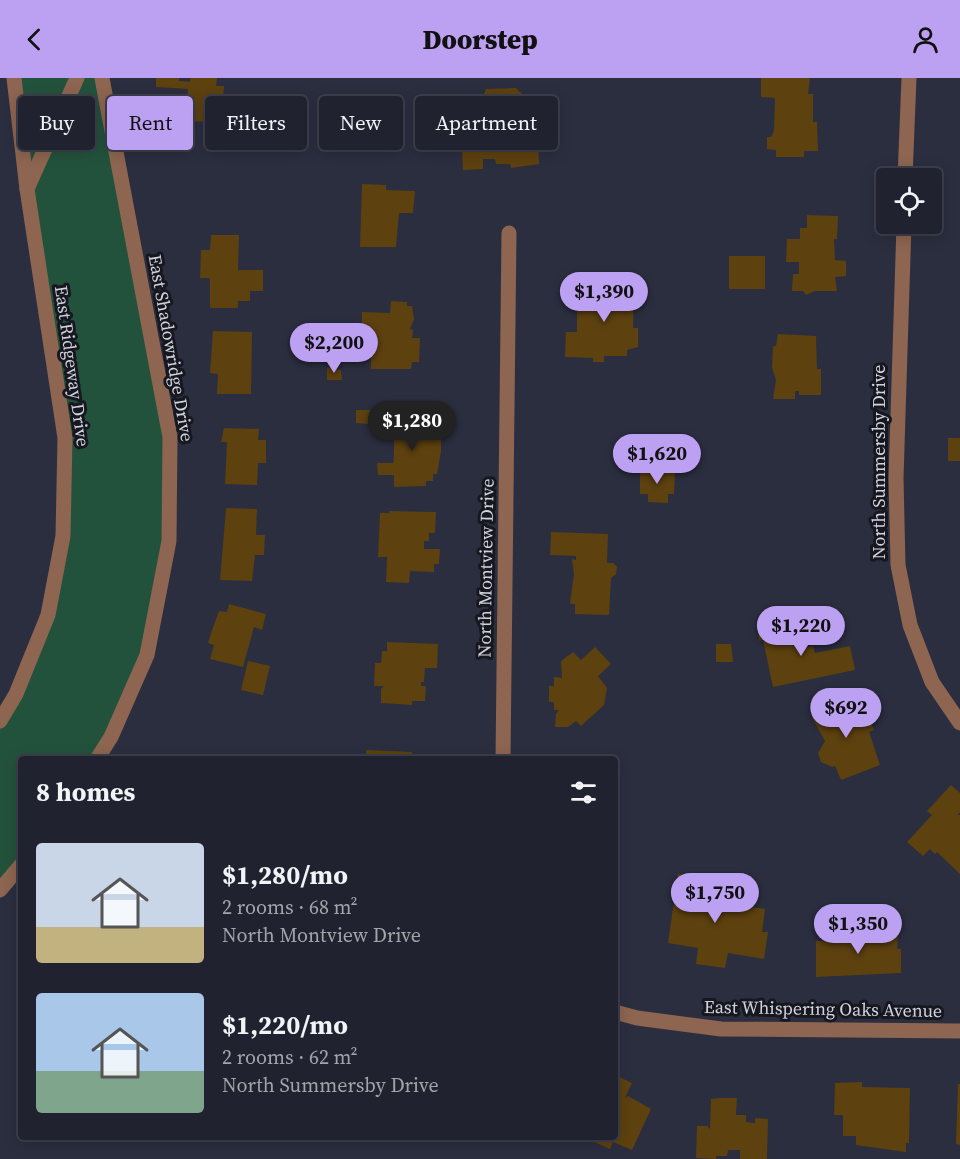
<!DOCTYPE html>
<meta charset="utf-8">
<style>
body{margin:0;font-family:"Source Serif 4",serif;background:#2d2f3b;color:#f1f3f6;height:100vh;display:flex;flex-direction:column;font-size:22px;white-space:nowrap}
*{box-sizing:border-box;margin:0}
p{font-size:20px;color:#a2a4aa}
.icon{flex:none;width:33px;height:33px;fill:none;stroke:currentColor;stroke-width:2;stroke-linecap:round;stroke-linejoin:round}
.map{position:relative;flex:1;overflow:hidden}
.details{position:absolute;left:18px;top:678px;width:600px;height:384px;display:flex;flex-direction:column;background:#20222f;border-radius:6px;box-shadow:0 3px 15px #0003,0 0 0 2px #3d3f4b}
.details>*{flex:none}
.hud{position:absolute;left:18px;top:18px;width:600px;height:54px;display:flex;gap:12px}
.controls{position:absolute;left:876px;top:90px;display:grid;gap:12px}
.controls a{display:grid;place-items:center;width:66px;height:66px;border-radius:6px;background:#20222f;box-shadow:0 3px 15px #0003,0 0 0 2px #3d3f4b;font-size:30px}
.price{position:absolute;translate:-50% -51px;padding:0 14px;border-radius:21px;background:#bca0f2;color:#111;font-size:20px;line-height:39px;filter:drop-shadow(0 2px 3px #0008)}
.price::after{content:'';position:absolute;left:50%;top:36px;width:18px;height:14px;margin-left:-9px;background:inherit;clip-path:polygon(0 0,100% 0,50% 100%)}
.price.selected{background:#222;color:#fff}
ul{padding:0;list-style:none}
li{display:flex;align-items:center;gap:18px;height:150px;padding:0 18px}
li span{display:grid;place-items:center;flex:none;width:168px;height:120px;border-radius:6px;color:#555}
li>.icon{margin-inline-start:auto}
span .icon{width:72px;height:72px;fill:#fffc;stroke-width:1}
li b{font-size:26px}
h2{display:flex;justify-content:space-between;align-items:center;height:72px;padding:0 18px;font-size:26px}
.pill{padding:0 21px;border-radius:6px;background:#20222f;box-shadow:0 3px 15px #0003,0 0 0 2px #3d3f4b;font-size:21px;line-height:54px}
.pill.selected{background:#bca0f2;color:#111}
header{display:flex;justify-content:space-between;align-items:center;height:78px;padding:0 18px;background:#bca0f2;color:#111;font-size:27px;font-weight:800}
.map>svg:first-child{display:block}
.green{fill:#23523c}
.building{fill:#5d410f}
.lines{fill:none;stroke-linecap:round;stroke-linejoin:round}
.minor{stroke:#8d6550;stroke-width:15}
.labels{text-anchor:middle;stroke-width:6;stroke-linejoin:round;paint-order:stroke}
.street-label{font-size:18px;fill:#d0d3de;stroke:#16171f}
</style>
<header><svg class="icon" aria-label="back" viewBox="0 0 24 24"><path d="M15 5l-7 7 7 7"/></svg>Doorstep<svg class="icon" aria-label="person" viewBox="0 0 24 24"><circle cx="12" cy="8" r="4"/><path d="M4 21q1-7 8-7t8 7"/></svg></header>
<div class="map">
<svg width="960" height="1081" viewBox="0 0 960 1081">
<rect width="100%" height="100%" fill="#2b2e3f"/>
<polygon class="green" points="14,0 102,0 170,359 169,463 147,577 97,681 21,681 21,787 0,812 0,643 48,537 65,360"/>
<g class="building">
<polygon points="156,0 179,0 179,3 190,4 190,0 217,0 216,8 224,8 222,34 213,33 212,44 186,43 188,11 156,9"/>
<polygon points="761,0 810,0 808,16 813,16 813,44 817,44 818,73 804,73 804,79 776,79 776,72 767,71 767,59 771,59 774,53 775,20 761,19"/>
<polygon points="516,10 527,21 527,26 537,25 539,86 511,90 510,86 496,86 495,81 483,81 483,91 463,92 462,72 496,74 496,45 461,46 461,20 483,19 486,11"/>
<polygon points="362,106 386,107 386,112 415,113 413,135 399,135 396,169 360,169"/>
<polygon points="807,137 838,138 837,161 834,161 835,182 846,183 846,198 835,199 837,213 815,213 806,217 803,213 792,213 793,196 799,196 799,184 786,184 787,161 800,161 800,150 807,150"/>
<polygon points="211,157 239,157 238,192 263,192 263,213 250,213 250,223 238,223 238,230 210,230 210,200 200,200 201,172 210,172"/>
<rect x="729" y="178" width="36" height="33"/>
<polygon points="581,205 628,205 629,217 634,217 633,250 638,250 638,269 627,272 627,278 604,278 604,284 593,284 593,280 565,279 566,254 577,254 577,231 583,232"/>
<polygon points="391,223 407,224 407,228 412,228 414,241 410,251 413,252 412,260 420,260 419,284 412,284 411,291 371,291 371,257 362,257 362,234 390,235"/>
<polygon points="213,253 252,254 251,316 217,316 218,296 210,295"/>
<polygon points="778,256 816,258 817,291 821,291 821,317 799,317 799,313 795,313 795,321 773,321 776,302 772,290 773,268 776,268"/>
<polygon points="327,289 341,292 342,302 327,302"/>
<polygon points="356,332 370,332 370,346 356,345"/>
<polygon points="389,340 432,340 432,359 441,359 441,373 437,396 433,396 433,403 426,403 426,408 394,409 394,397 378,397 377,385 393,385 394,381 394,362 389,362"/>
<polygon points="224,350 259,351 258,362 266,362 266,385 258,385 257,407 225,406 227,364 221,364"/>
<rect x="948" y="360" width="12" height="23"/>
<polygon points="640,393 675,394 674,416 668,416 668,425 648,424 648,416 640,416"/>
<polygon points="226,430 257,431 256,457 265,457 264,477 255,477 252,503 220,502"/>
<polygon points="389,433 436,434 435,455 429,455 429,463 424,463 424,471 440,471 439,486 434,486 434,494 410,493 409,505 386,504 387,479 378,479 380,435 389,435"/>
<polygon points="551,454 608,456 607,485 613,485 617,489 616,496 611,500 609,537 575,536 575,526 570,526 574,496 572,481 576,482 576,478 550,477"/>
<polygon points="229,526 266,536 262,552 254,549 243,589 210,581 214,567 208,565 212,552 219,533 227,534"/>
<polygon points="801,544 805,570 813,568 815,575 850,568 855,592 773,609 763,562 759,563 758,556 761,555 761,553"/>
<polygon points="387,564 438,566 437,590 425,590 424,604 421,604 421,608 426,608 425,623 412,623 412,627 381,625 381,611 384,608 374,608 375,585 381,585 382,573 387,573"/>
<polygon points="716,566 731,566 733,584 716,584"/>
<polygon points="595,569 611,586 598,598 607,610 604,627 581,648 576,643 568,649 555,649 556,636 559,632 554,632 554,624 549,624 549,608 554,608 554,599 562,600 561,583 573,574 581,582"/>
<polygon points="248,583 270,588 263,617 241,612"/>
<polygon points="853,619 864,642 869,640 874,652 869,654 880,687 841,702 835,688 832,689 821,684 818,675 825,663 812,640 814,634"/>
<polygon points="366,672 412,674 411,681 366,681"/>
<polygon points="951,707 960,715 960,734 957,737 960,737 960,796 937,774 935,776 930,771 923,778 907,764 932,737 927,733"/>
<polygon points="678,796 712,801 709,818 734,821 733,829 742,831 742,828 765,831 762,854 768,854 764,881 728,875 725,890 696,886 698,870 668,865"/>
<polygon points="836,851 861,855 861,861 881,861 885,853 894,853 898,857 897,871 901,871 901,895 816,899 816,863 832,863"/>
<polygon points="615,997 632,1005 625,1020 628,1018 651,1031 632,1072 613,1064 610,1071 583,1059 615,1059"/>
<polygon points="862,1004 862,1009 910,1010 909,1065 906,1065 906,1074 856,1067 856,1058 843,1058 843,1037 834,1037 835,1005"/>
<polygon points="958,1006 960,1006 960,1067 956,1066"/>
<polygon points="720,1020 737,1020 736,1037 746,1037 746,1044 755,1045 755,1040 768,1041 767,1081 740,1081 740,1072 728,1072 727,1078 716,1078 716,1081 696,1080 697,1048 707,1048 710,1051 711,1021"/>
</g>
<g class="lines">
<g class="minor">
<polyline points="905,100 909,0"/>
<polyline points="27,111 77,0"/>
<polyline points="904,146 896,400 898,487 910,547 932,604 960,645"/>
<polyline points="0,643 16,616 48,537 63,458 65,360 27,111 14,0"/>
<polyline points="97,681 111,659 147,577 169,463 170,359 102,0"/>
<polyline points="503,681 509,155"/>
<polyline points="0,812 21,787"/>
<polyline points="615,934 637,940 721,951 960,953"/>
</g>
</g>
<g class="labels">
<g class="street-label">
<text transform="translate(171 270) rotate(80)" y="6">East Shadowridge Drive</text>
<text transform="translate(72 288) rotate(82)" y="6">East Ridgeway Drive</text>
<text transform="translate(879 384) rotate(-90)" y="6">North Summersby Drive</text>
<text transform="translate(486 490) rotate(-89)" y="6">North Montview Drive</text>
<text transform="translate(823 931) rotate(1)" y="6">East Whispering Oaks Avenue</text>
</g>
</g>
</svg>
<div class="controls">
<a><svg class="icon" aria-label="locate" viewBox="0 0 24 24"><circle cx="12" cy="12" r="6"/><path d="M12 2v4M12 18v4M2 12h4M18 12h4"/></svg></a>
</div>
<b class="price" style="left:604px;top:245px">$1,390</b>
<b class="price" style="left:334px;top:296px">$2,200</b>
<b class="price selected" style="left:412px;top:374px">$1,280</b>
<b class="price" style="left:657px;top:407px">$1,620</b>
<b class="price" style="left:801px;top:579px">$1,220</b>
<b class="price" style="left:846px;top:661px">$692</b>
<b class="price" style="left:715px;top:846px">$1,750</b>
<b class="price" style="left:858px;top:877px">$1,350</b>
<div class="hud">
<a class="pill">Buy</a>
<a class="pill selected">Rent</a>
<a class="pill">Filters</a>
<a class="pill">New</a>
<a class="pill">Apartment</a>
</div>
<section class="details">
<h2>8 homes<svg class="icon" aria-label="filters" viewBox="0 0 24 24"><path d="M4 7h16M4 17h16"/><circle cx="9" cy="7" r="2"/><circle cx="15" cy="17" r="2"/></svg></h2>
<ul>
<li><span style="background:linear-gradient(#c9d6e8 70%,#c2b280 0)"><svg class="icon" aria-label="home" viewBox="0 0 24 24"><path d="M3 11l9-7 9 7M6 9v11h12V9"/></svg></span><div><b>$1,280/mo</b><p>2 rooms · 68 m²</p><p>North Montview Drive</p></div></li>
<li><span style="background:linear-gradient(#a9c7e8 65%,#7fa58c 0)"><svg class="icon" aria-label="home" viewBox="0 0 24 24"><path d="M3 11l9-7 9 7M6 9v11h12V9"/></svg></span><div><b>$1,220/mo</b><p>2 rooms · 62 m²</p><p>North Summersby Drive</p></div></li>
</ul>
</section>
</div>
